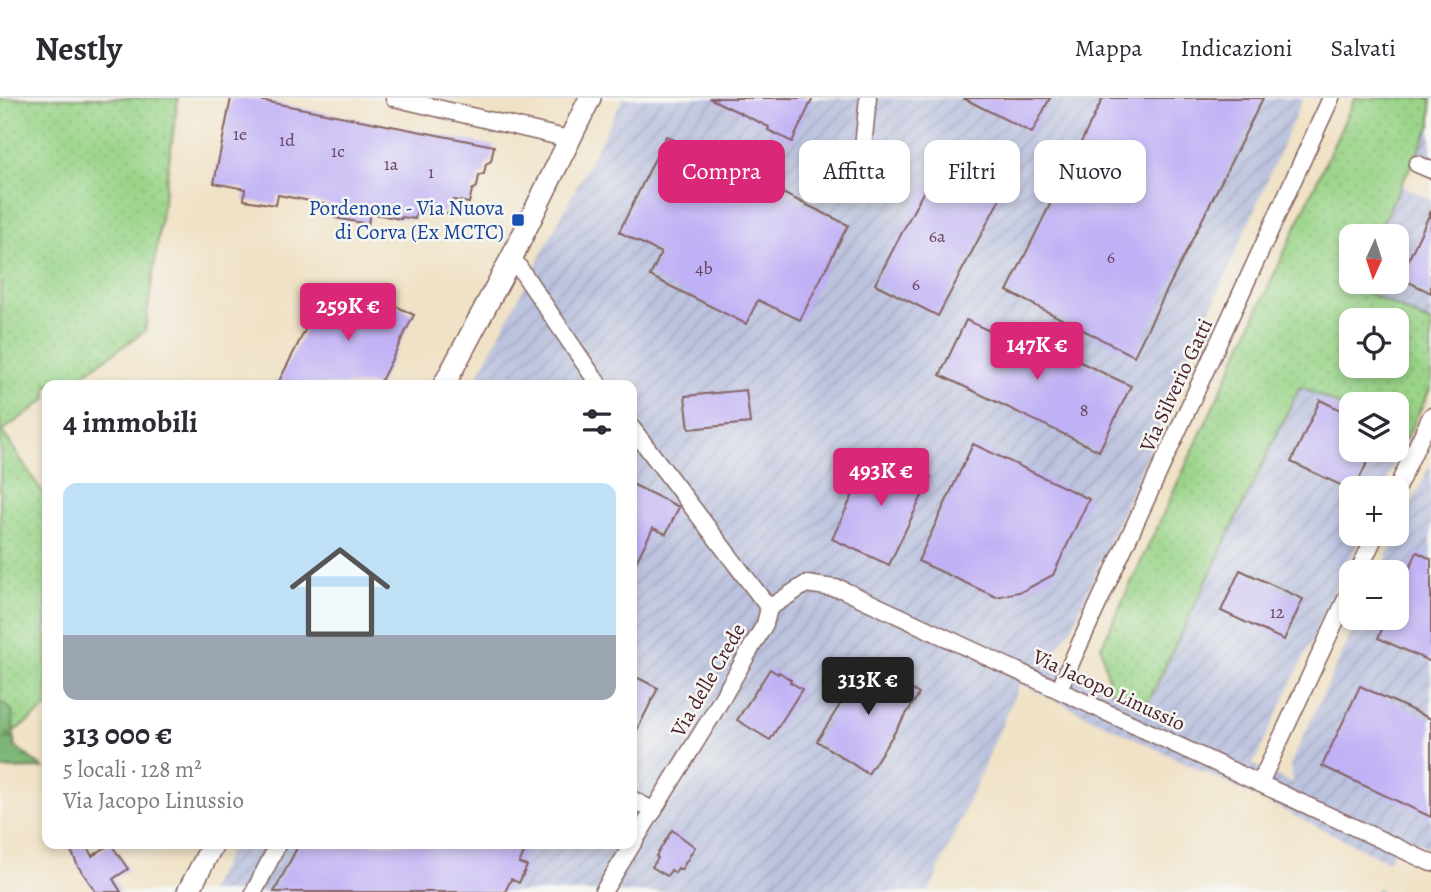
<!DOCTYPE html>
<html lang="it">
<meta charset="utf-8">
<style>
body{margin:0;font-family:Alegreya,serif;background:#f2f2f3;color:#2b2b33;height:100vh;display:flex;flex-direction:column;font-size:26px;white-space:nowrap}
*{box-sizing:border-box;margin:0}
p{font-size:23px;color:#7c7c81}
.icon{flex:none;width:38px;height:38px;fill:none;stroke:currentColor;stroke-width:2;stroke-linecap:round;stroke-linejoin:round}
.map{position:relative;flex:1;overflow:hidden}
.drawer{position:absolute;left:42px;top:282px;width:595px;height:469px;display:flex;flex-direction:column;background:#fff;border-radius:14px;box-shadow:0 4px 10px #0003}
.drawer>*{flex:none}
.hud{position:absolute;left:658px;top:42px;width:665px;height:63px;display:flex;gap:14px}
.needle{width:46px;rotate:183deg}
.controls{position:absolute;left:1339px;top:126px;display:grid;gap:14px}
.controls a{display:grid;place-items:center;width:70px;height:70px;border-radius:14px;background:#fff;box-shadow:0 4px 10px #0003;font-size:35px}
.price{position:absolute;translate:-50% -60px;padding:0 16px;border-radius:7px;background:#db2777;color:#fff;font-size:23px;line-height:46px;filter:drop-shadow(0 2px 4px #0008)}
.price::after{content:'';position:absolute;left:50%;top:42px;width:21px;height:16px;margin-left:-10px;background:inherit;clip-path:polygon(0 0,100% 0,50% 100%)}
.price.selected{background:#222;color:#fff}
ul{padding:0;list-style:none}
li{display:grid;align-content:center;gap:14px;height:371px;padding:0 21px}
li+li{border-top:2px solid #e1e1e2}
li span{display:grid;place-items:center;height:217px;border-radius:14px;color:#555}
li>.icon{margin-inline-start:auto}
span .icon{width:126px;height:126px;fill:#fffc;stroke-width:1}
li b{font-size:30px}
h2{display:flex;justify-content:space-between;align-items:center;height:84px;padding:0 21px;font-size:30px}
.pill{padding:0 24px;border-radius:14px;background:#fff;box-shadow:0 4px 10px #0003;font-size:24px;line-height:63px}
.pill.selected{background:#db2777;color:#fff}
header{display:flex;align-items:center;gap:42px;box-sizing:border-box;height:98px;padding:0 35px;background:#fff;border-bottom:2px solid #e1e1e2}
header strong{font-size:33px}
nav{display:flex;gap:38px;margin-inline-start:auto;font-size:24px}
.map>svg:first-child{display:block}
.industrial{fill:url(#industrial-furrows);fill-rule:evenodd}
.grass{fill:url(#grass-dots);stroke:#727a5a;stroke-width:2;fill-rule:evenodd}
.forest{fill:url(#forest-firs);stroke:#626a50;stroke-width:2}
.lines{fill:none;stroke-linecap:round;stroke-linejoin:round}
.stream{stroke:#73ace3;stroke-width:4.5}
.building{fill:#c0b0f5}
.minor-casing{stroke:#846361;stroke-width:19}
.major-casing{stroke:#846361;stroke-width:24}
.minor{stroke:#fff;stroke-width:16}
.major{stroke:#fff;stroke-width:21}
.transit-dot{fill:#1a4fb4;stroke:#f6f6f2;stroke-width:2.5}
.labels{text-anchor:middle;stroke-width:5;stroke-linejoin:round;paint-order:stroke}
.number-label{font-size:18px;fill:#68435e}
.transit-label{font-size:21px;fill:#164399;stroke:#f6f6f2;text-anchor:end}
.street-label{font-size:21px;fill:#4a1f2b;stroke:#f6f6f2}
</style>
<header>
<strong>Nestly</strong>
<nav><a>Mappa</a><a>Indicazioni</a><a>Salvati</a></nav>
</header>
<div class="map">
<svg width="1431" height="794" viewBox="0 0 1431 794">
<defs>
<pattern id="industrial-furrows" width="10" height="10" patternUnits="userSpaceOnUse" patternTransform="scale(1.75)"><rect width="10" height="10" fill="#bcc3de"/><path d="M-1 1l2-2M0 10L10 0M9 11l2-2" fill="none" stroke="#a3a7bf"/></pattern>
<pattern id="grass-dots" width="8" height="8" patternUnits="userSpaceOnUse" patternTransform="scale(1.75)"><rect width="8" height="8" fill="#9ad488"/><path d="M2 2h.1M6 6h.1" fill="none" stroke="#86b676" stroke-width="1.8" stroke-linecap="round"/></pattern>
<pattern id="forest-firs" width="22" height="20" patternUnits="userSpaceOnUse" patternTransform="scale(1.75)"><rect width="22" height="20" fill="#7bb674"/><path d="M5 1l3.5 6h-7zM16 11l3.5 6h-7z" fill="#67935f"/></pattern>
</defs>
<rect width="100%" height="100%" fill="#f6f6f2"/>
<filter id="ink" filterUnits="userSpaceOnUse"><feTurbulence type="fractalNoise" baseFrequency=".0143" numOctaves="2"/><feDisplacementMap in="SourceGraphic" scale="14" xChannelSelector="R" yChannelSelector="G"/><feConvolveMatrix kernelMatrix="1 2 1 2 8 2 1 2 1" color-interpolation-filters="sRGB"/></filter>
<filter id="wash" filterUnits="userSpaceOnUse"><feTurbulence type="fractalNoise" baseFrequency=".00686" numOctaves="4" result="noise"/><feDisplacementMap in="SourceGraphic" scale="28" xChannelSelector="R" yChannelSelector="G"/><feGaussianBlur stdDeviation="1.57" result="paint"/><feColorMatrix in="noise" values="0 0 0 0 0 0 0 0 0 0 0 0 0 0 0 0 0 1.4 0 .05"/><feComposite in="paint" operator="in"/></filter>
<g filter="url(#wash)">
<rect width="100%" height="100%" fill="#f0e2c6"/>
<path class="industrial" d="M623 0H1303L1072 529 1052 558 1110 592 1101 549 1229 275 1355 0H1431V60L1418 54 1400 86 1431 102V289L1383 390H1351V436H1362L1253 667 1292 685 1290 667 1359 520H1396V474H1380L1431 365V751L1402 737 1388 763 1020 585 929 794H208L233 746H632V287H473ZM1351 138H1396V184H1351ZM1351 222H1396V268H1351ZM1351 306H1396V352H1351Z"/>
<g class="grass">
<polygon points="0,0 178,0 145,233 68,287 47,287 47,301 2,333 47,401 47,610 0,643"/>
<path d="M1355 0H1431V27L1376 138H1351V184H1354L1352 187 1431 225V289L1406 341 1397 336 1396 306H1351V313L1300 288 1144 613 1111 593 1101 549 1229 275ZM1351 222H1396V268H1351Z"/>
</g>
<polygon class="forest" points="0,603 12,612 15,648 43,670 0,671"/>
<g class="lines">
<polyline class="stream" points="1377,794 1378,793"/>
</g>
<g id="blocks">
<g class="building">
<polygon points="231,0 248,0 494,48 491,63 486,66 484,76 479,77 477,89 472,92 469,105 453,102 450,116 417,110 415,121 402,119 401,121 370,115 368,126 335,120 337,108 278,97 276,107 244,102 245,91 214,85"/>
<polygon points="709,0 813,0 792,44 768,32 769,29"/>
<polygon points="963,0 1050,0 1032,35"/>
<polygon points="1103,0 1263,0 1134,258 1007,193"/>
<polygon points="666,38 848,127 800,222 758,202 746,226 650,178 661,155 619,134"/>
<polygon points="941,60 1004,93 938,218 875,186"/>
<polygon points="1431,113 1431,195 1400,180"/>
<polygon points="361,191 414,217 379,287 277,287 323,197 348,211"/>
<polygon points="966,222 998,237 1002,227 1131,288 1099,353 940,277"/>
<polygon points="746,292 750,325 689,331 685,298"/>
<polygon points="1320,302 1351,317 1351,352 1373,352 1355,390 1351,390 1351,392 1291,364"/>
<polygon points="973,346 1089,401 1053,477 1023,493 996,499 918,463"/>
<polygon points="874,352 931,379 889,467 832,441"/>
<polygon points="632,386 679,409 666,436 653,430 632,472"/>
<polygon points="1417,454 1431,461 1431,564 1378,540 1387,520 1396,520 1396,500"/>
<polygon points="1240,472 1303,501 1284,542 1221,513"/>
<polygon points="867,564 888,577 899,570 899,584 919,596 868,676 817,643"/>
<polygon points="770,571 778,576 779,574 791,582 790,584 802,591 770,642 737,622"/>
<polygon points="632,577 658,590 632,642"/>
<polygon points="1360,588 1431,621 1431,719 1322,668"/>
<polygon points="672,732 695,749 681,772 678,770 675,775 671,772 667,778 652,769 658,760 656,758"/>
<polygon points="68,746 85,746 92,758 111,746 128,771 113,781 121,794 96,794 78,768"/>
<polygon points="299,746 529,746 519,765 527,768 519,785 511,781 505,794 274,794"/>
</g>
</g>
</g>
<g filter="url(#ink)">
<use href="#blocks" fill-opacity="0" stroke="#846361" stroke-width="2"/>
<g class="lines">
<g class="minor-casing">
<g id="minor">
<polyline points="394,0 569,41"/>
<polyline points="862,59 868,0"/>
<polyline points="1417,66 1431,72"/>
<polyline points="512,159 599,287"/>
<polyline points="632,330 769,510"/>
<polyline points="1396,392 1431,318"/>
<polyline points="1358,474 1376,436"/>
<polyline points="769,510 806,486 841,491 1431,765"/>
<polyline points="1059,591 1331,0"/>
<polyline points="1260,685 1351,490"/>
<polyline points="632,701 654,713"/>
<polyline points="254,794 278,746"/>
<polyline points="603,794 710,621 765,526 769,510"/>
</g>
</g>
<g class="major-casing">
<g id="major">
<polyline points="444,287 512,159 590,0"/>
<polyline points="188,794 213,746"/>
</g>
</g>
<use href="#minor" class="minor"/>
<use href="#major" class="major"/>
</g>
</g>
<rect class="transit-dot" x="511" y="115" width="14" height="14" rx="3.5"/>
<g class="labels">
<g class="number-label">
<text x="240" y="42">1e</text>
<text x="287" y="48">1d</text>
<text x="338" y="59">1c</text>
<text x="391" y="72">1a</text>
<text x="431" y="80">1</text>
<text x="937" y="144">6a</text>
<text x="1111" y="165">6</text>
<text x="704" y="176">4b</text>
<text x="916" y="192">6</text>
<text x="1084" y="318">8</text>
<text x="1277" y="520">12</text>
</g>
<g class="transit-label">
<text x="504" y="117">Pordenone - Via Nuova<tspan x="504" dy="24">di Corva (Ex MCTC)</tspan></text>
</g>
<g class="street-label">
<text transform="translate(1176 287) rotate(-65)" y="7">Via Silverio Gatti</text>
<text transform="translate(708 582) rotate(-60)" y="7">Via delle Crede</text>
<text transform="translate(1109 592) rotate(25)" y="7">Via Jacopo Linussio</text>
</g>
</g>
</svg>
<div class="controls">
<a><svg class="needle" viewBox="-14 -14 28 28"><path d="M0-13l5 13h-10z" fill="#e53935"/><path d="M0 13l5-13h-10z" fill="#7c7c81"/></svg></a>
<a><svg class="icon" aria-label="locate" viewBox="0 0 24 24"><circle cx="12" cy="12" r="6"/><path d="M12 2v4M12 18v4M2 12h4M18 12h4"/></svg></a>
<a><svg class="icon" aria-label="layers" viewBox="0 0 24 24"><path d="M12 4l9 5-9 5-9-5zM3 14l9 5 9-5"/></svg></a>
<a>+</a>
<a>−</a>
</div>
<b class="price" style="left:348px;top:245px">259K €</b>
<b class="price" style="left:1037px;top:284px">147K €</b>
<b class="price" style="left:881px;top:410px">493K €</b>
<b class="price selected" style="left:868px;top:619px">313K €</b>
<div class="hud">
<a class="pill selected">Compra</a>
<a class="pill">Affitta</a>
<a class="pill">Filtri</a>
<a class="pill">Nuovo</a>
</div>
<section class="drawer">
<h2>4 immobili<svg class="icon" aria-label="filters" viewBox="0 0 24 24"><path d="M4 7h16M4 17h16"/><circle cx="9" cy="7" r="2"/><circle cx="15" cy="17" r="2"/></svg></h2>
<ul>
<li><span style="background:linear-gradient(#bfe0f5 70%,#9aa5b1 0)"><svg class="icon" aria-label="home" viewBox="0 0 24 24"><path d="M3 11l9-7 9 7M6 9v11h12V9"/></svg></span><div><b>313 000 €</b><p>5 locali · 128 m²</p><p>Via Jacopo Linussio</p></div></li>
</ul>
</section>
</div>
